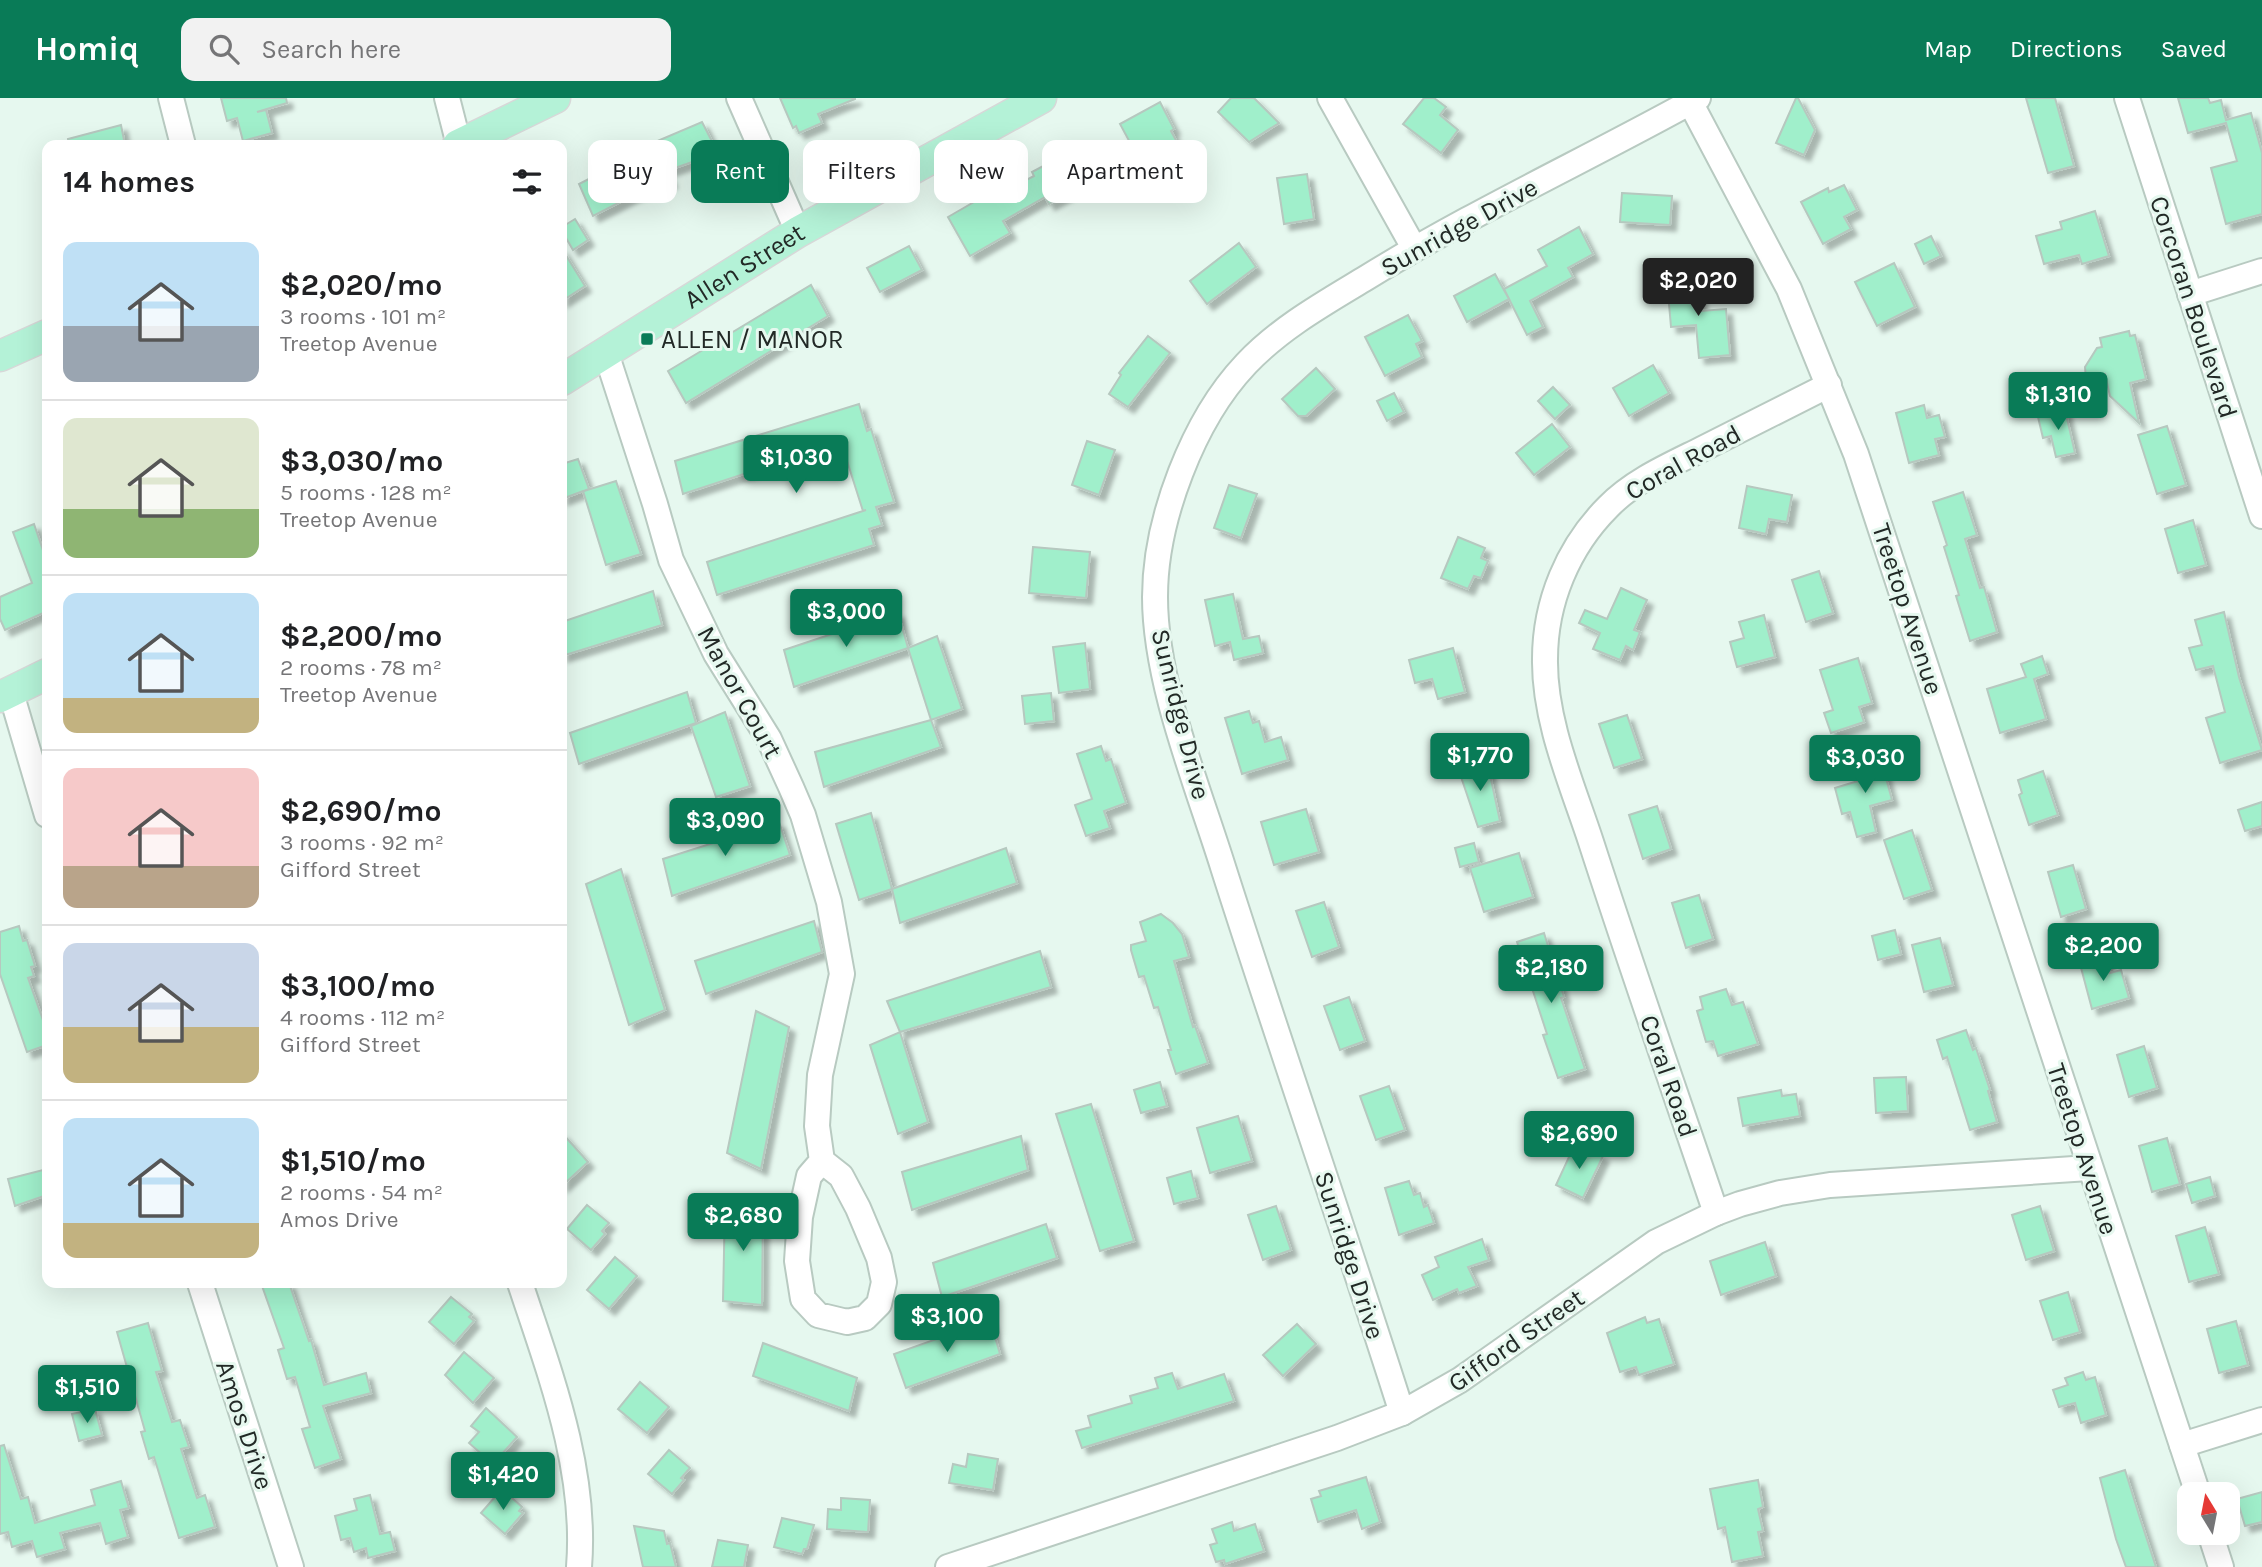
<!DOCTYPE html>
<meta charset="utf-8">
<style>
body{margin:0;font-family:Karla,sans-serif;background:#f2f2f2;color:#202124;height:100vh;display:flex;flex-direction:column;font-size:26px;white-space:nowrap}
*{box-sizing:border-box;margin:0}
p{font-size:23px;color:#757577}
.icon{flex:none;width:38px;height:38px;fill:none;stroke:currentColor;stroke-width:2;stroke-linecap:round;stroke-linejoin:round}
.map{position:relative;flex:1;overflow:hidden}
.drawer{position:absolute;left:42px;top:42px;width:525px;height:1148px;display:flex;flex-direction:column;background:#fff;border-radius:14px;box-shadow:0 7px 28px #0002}
.drawer>*{flex:none}
.guide{position:absolute;left:588px;top:42px;width:665px;height:63px;display:flex;gap:14px}
.needle{width:46px;rotate:350deg}
.controls{position:absolute;left:2177px;top:1384px;display:grid;gap:14px}
.controls a{display:grid;place-items:center;width:63px;height:63px;border-radius:14px;background:#fff;box-shadow:0 7px 28px #0002;font-size:35px}
.price{position:absolute;translate:-50% -60px;padding:0 16px;border-radius:7px;background:#097b57;color:#fff;font-size:23px;line-height:46px;filter:drop-shadow(0 2px 4px #0008)}
.price::after{content:'';position:absolute;left:50%;top:42px;width:21px;height:16px;margin-left:-10px;background:inherit;clip-path:polygon(0 0,100% 0,50% 100%)}
.price.selected{background:#222;color:#fff}
ul{padding:0;list-style:none}
li{display:flex;align-items:center;gap:21px;height:175px;padding:0 21px}
li+li{border-top:2px solid #e0e0e0}
li span{display:grid;place-items:center;flex:none;width:196px;height:140px;border-radius:14px;color:#555}
li>.icon{margin-inline-start:auto}
span .icon{width:84px;height:84px;fill:#fffc;stroke-width:1}
li b{font-size:30px}
h2{display:flex;justify-content:space-between;align-items:center;height:84px;padding:0 21px;font-size:30px}
.pill{padding:0 24px;border-radius:14px;background:#fff;box-shadow:0 7px 28px #0002;font-size:24px;line-height:63px}
.pill.selected{background:#097b57;color:#fff}
header{display:flex;align-items:center;gap:42px;box-sizing:border-box;height:98px;padding:0 35px;background:#097b57;color:#fff}
header strong{font-size:33px}
nav{display:flex;gap:38px;margin-inline-start:auto;font-size:24px}
.search{width:490px;height:63px;background:#f2f2f2;display:flex;align-items:center;gap:18px;box-sizing:border-box;padding:0 24px;border-radius:14px;color:#757577;font-size:26px}
.map>svg:first-child{display:block}
.building{fill:#a0efcb;stroke:#b6c8bf;stroke-width:2;filter:url(#shadow)}
.lines{fill:none;stroke-linecap:round;stroke-linejoin:round}
.minor-casing{stroke:#b8cac1;stroke-width:28}
.major-casing{stroke:#d7d8d8;stroke-width:33}
.minor{stroke:#fff;stroke-width:24}
.major{stroke:#b4f2d7;stroke-width:30}
.poi-dot{fill:#097b57;stroke:#e6f8ef;stroke-width:2.5}
.labels{text-anchor:middle;stroke-width:6;stroke-linejoin:round;paint-order:stroke}
.street-label{font-size:26px;fill:#222926;stroke:#e6f8ef}
.poi-label{font-size:26px;fill:#222926;stroke:#e6f8ef;text-anchor:start}
</style>
<header>
<strong>Homiq</strong>
<div class="search"><svg class="icon" aria-label="search" viewBox="0 0 24 24"><circle cx="10" cy="10" r="6"/><path d="M15 15l6 6"/></svg>Search here</div>
<nav><a>Map</a><a>Directions</a><a>Saved</a></nav>
</header>
<div class="map">
<svg width="2262" height="1469" viewBox="0 0 2262 1469">
<defs>
<filter id="shadow"><feDropShadow dx="6" dy="6" stdDeviation="2" flood-color="#0004"/></filter>
</defs>
<rect width="100%" height="100%" fill="#e6f8ef"/>
<g class="building">
<polygon points="221,0 286,0 287,5 257,14 266,12 272,35 243,43 237,20 227,23"/>
<polygon points="780,0 855,0 855,1 818,16 822,25 799,35 796,28 793,30"/>
<polygon points="1231,0 1254,0 1279,25 1249,44 1218,14"/>
<polygon points="1424,0 1434,0 1446,9 1440,17 1458,32 1441,55 1403,26"/>
<polygon points="1796,0 1798,0 1815,32 1804,57 1776,45"/>
<polygon points="2026,0 2055,0 2074,68 2048,75"/>
<polygon points="2178,0 2208,0 2210,5 2221,2 2226,22 2251,15 2262,55 2262,116 2226,126 2211,70 2237,63 2226,25 2188,35"/>
<polygon points="1160,4 1174,31 1171,33 1177,44 1157,55 1150,43 1134,52 1120,26"/>
<polygon points="702,24 718,55 666,73 671,84 636,96 593,118 579,86 624,63 622,58"/>
<polygon points="121,27 125,47 69,47 68,41"/>
<polygon points="1073,52 1086,77 1063,89 1067,96 1049,106 1045,99 1003,123 1010,135 970,158 948,119 988,96 990,101 1034,78 1032,74"/>
<polygon points="1307,76 1314,121 1284,126 1277,80"/>
<polygon points="1844,87 1857,112 1844,119 1851,131 1823,146 1801,104 1828,90 1829,94"/>
<polygon points="1622,95 1672,98 1670,127 1620,124"/>
<polygon points="2095,113 2109,158 2082,166 2079,157 2044,166 2036,138 2062,131 2060,124"/>
<polygon points="575,121 588,142 573,152 562,133 562,129"/>
<polygon points="1579,129 1593,156 1568,170 1573,179 1530,203 1543,229 1527,237 1504,191 1547,168 1538,152"/>
<polygon points="1931,138 1941,158 1924,166 1915,146"/>
<polygon points="1239,145 1256,169 1207,206 1190,183"/>
<polygon points="909,148 922,172 880,194 867,170"/>
<polygon points="562,151 585,188 562,203"/>
<polygon points="1894,165 1915,209 1877,228 1855,184"/>
<polygon points="1495,176 1509,201 1467,224 1454,198"/>
<polygon points="1698,180 1701,213 1726,211 1730,257 1699,260 1696,227 1671,229 1667,183"/>
<polygon points="811,187 828,218 686,305 668,273"/>
<polygon points="1408,217 1422,243 1416,246 1422,259 1385,278 1365,239"/>
<polygon points="2129,233 2130,238 2135,237 2146,281 2130,285 2139,325 2110,298 2105,276 2086,281 2085,269 2097,250 2102,249 2100,240"/>
<polygon points="1148,238 1170,255 1128,309 1109,296 1121,277 1119,275"/>
<polygon points="1653,267 1669,295 1629,318 1613,290"/>
<polygon points="1316,270 1335,291 1306,318 1298,318 1282,301"/>
<polygon points="1553,289 1570,307 1555,321 1538,303"/>
<polygon points="1394,295 1404,314 1387,323 1377,303"/>
<polygon points="859,306 867,333 871,331 894,404 876,409 882,427 869,431 874,447 717,497 707,464 866,412 863,413 841,344 683,396 675,363"/>
<polygon points="1924,307 1927,320 1939,317 1945,339 1935,341 1939,357 1909,365 1896,315"/>
<polygon points="2065,312 2075,355 2056,359 2051,338 2043,340 2038,319"/>
<polygon points="1552,326 1570,349 1534,377 1516,355"/>
<polygon points="2167,328 2186,387 2157,396 2138,337"/>
<polygon points="1087,343 1115,352 1099,397 1072,387"/>
<polygon points="578,361 589,391 584,393 616,383 641,456 606,467 583,393 562,401 562,366"/>
<polygon points="1229,387 1257,396 1241,440 1214,430"/>
<polygon points="1747,388 1792,397 1787,424 1769,421 1766,436 1739,430"/>
<polygon points="1963,394 1977,437 1965,441 1980,490 1984,489 1997,534 1970,543 1956,498 1959,497 1944,449 1947,447 1933,404"/>
<polygon points="2193,422 2206,467 2178,475 2165,431"/>
<polygon points="34,426 47,464 47,520 45,520 43,515 5,532 0,521 0,499 32,485 13,434"/>
<polygon points="1458,439 1485,450 1481,460 1488,463 1481,480 1474,478 1468,491 1441,480"/>
<polygon points="1033,449 1090,454 1086,500 1029,495"/>
<polygon points="1819,473 1833,515 1806,524 1792,482"/>
<polygon points="1621,490 1647,502 1634,532 1640,534 1633,552 1626,548 1620,562 1593,551 1600,535 1579,525 1585,512 1607,521"/>
<polygon points="653,493 662,527 562,558 562,524"/>
<polygon points="1233,496 1243,541 1259,538 1263,555 1234,562 1230,544 1215,548 1205,502"/>
<polygon points="898,514 908,550 794,589 784,552"/>
<polygon points="2224,514 2239,579 2262,652 2220,665 2206,620 2225,614 2213,568 2196,572 2189,550 2202,547 2195,522"/>
<polygon points="1764,517 1775,559 1737,569 1730,544 1744,540 1739,524"/>
<polygon points="937,538 962,611 931,622 908,550"/>
<polygon points="1085,545 1090,591 1059,595 1053,549"/>
<polygon points="1453,550 1465,594 1438,601 1432,581 1415,585 1409,562"/>
<polygon points="2042,558 2048,576 2034,581 2046,621 2000,635 1987,591 2026,579 2021,566"/>
<polygon points="1858,560 1872,605 1859,609 1864,624 1831,635 1824,615 1833,612 1820,572"/>
<polygon points="687,594 696,625 579,666 570,635"/>
<polygon points="1051,595 1054,623 1025,626 1022,598"/>
<polygon points="1249,613 1253,625 1259,623 1265,644 1281,639 1288,662 1242,676 1225,620"/>
<polygon points="725,614 750,688 716,699 691,628"/>
<polygon points="1627,617 1642,661 1614,670 1599,626"/>
<polygon points="931,622 941,649 824,689 815,654"/>
<polygon points="1101,648 1106,663 1111,661 1126,705 1104,713 1110,730 1086,738 1075,707 1092,701 1077,656"/>
<polygon points="1880,658 1892,702 1870,708 1876,734 1857,739 1850,714 1842,716 1835,690 1858,683 1853,666"/>
<polygon points="1487,663 1500,723 1478,729 1458,670"/>
<polygon points="2043,673 2058,717 2029,727 2019,697 2022,695 2018,682"/>
<polygon points="2262,704 2262,728 2245,733 2238,712"/>
<polygon points="1657,708 1671,751 1643,761 1629,717"/>
<polygon points="1306,711 1319,754 1274,767 1261,724"/>
<polygon points="871,715 892,791 859,802 836,726"/>
<polygon points="779,724 790,757 672,798 663,761"/>
<polygon points="1912,732 1932,792 1904,801 1884,742"/>
<polygon points="1474,745 1479,764 1460,769 1455,750"/>
<polygon points="1006,750 1017,785 900,825 892,791"/>
<polygon points="1519,755 1533,799 1484,814 1470,770"/>
<polygon points="2073,767 2086,811 2061,819 2048,774"/>
<polygon points="621,771 665,912 629,927 586,786"/>
<polygon points="1699,797 1713,841 1686,850 1672,805"/>
<polygon points="1324,804 1339,849 1312,859 1296,813"/>
<polygon points="1161,816 1173,825 1182,836 1189,859 1174,863 1193,929 1195,928 1208,965 1176,976 1168,952 1171,952 1158,909 1154,910 1144,878 1139,879 1131,852 1131,847 1146,843 1140,824"/>
<polygon points="814,823 822,854 706,896 695,863"/>
<polygon points="19,828 23,843 27,842 35,868 31,869 34,878 28,880 43,922 47,920 47,947 27,954 0,876 0,834"/>
<polygon points="1895,832 1901,856 1878,862 1872,838"/>
<polygon points="1544,835 1564,899 1561,900 1585,971 1558,980 1543,937 1547,936 1517,844"/>
<polygon points="1940,840 1953,887 1924,894 1912,847"/>
<polygon points="1040,853 1051,889 900,934 887,903"/>
<polygon points="2106,859 2110,875 2121,872 2129,900 2092,911 2080,866"/>
<polygon points="1726,891 1732,907 1743,904 1758,946 1718,958 1713,943 1706,944 1697,913 1703,911 1700,899"/>
<polygon points="1349,899 1365,943 1340,952 1324,908"/>
<polygon points="756,913 789,929 761,1071 727,1055"/>
<polygon points="1966,932 1973,952 1976,950 1990,992 1988,993 1997,1024 1970,1032 1947,959 1943,961 1937,942"/>
<polygon points="900,934 928,1024 898,1036 870,947"/>
<polygon points="2144,948 2157,990 2129,999 2117,957"/>
<polygon points="1906,979 1908,1013 1876,1015 1874,980"/>
<polygon points="1160,984 1167,1008 1141,1015 1134,992"/>
<polygon points="1389,988 1405,1032 1376,1042 1360,998"/>
<polygon points="1781,992 1782,998 1796,996 1800,1018 1743,1028 1738,1000"/>
<polygon points="1091,1006 1134,1143 1100,1153 1056,1016"/>
<polygon points="1238,1018 1252,1063 1210,1075 1197,1030"/>
<polygon points="562,1035 588,1064 562,1088"/>
<polygon points="1021,1038 1028,1072 912,1112 902,1074"/>
<polygon points="2167,1040 2180,1086 2152,1094 2139,1048"/>
<polygon points="1575,1046 1603,1058 1583,1100 1556,1087"/>
<polygon points="47,1071 47,1097 15,1108 8,1081"/>
<polygon points="1191,1073 1198,1100 1174,1106 1167,1080"/>
<polygon points="2210,1079 2215,1098 2192,1105 2186,1086"/>
<polygon points="1409,1083 1414,1097 1420,1095 1424,1109 1428,1107 1434,1125 1399,1137 1385,1090"/>
<polygon points="725,1105 763,1105 762,1207 723,1203"/>
<polygon points="587,1107 609,1125 602,1133 605,1136 591,1152 567,1131"/>
<polygon points="1276,1108 1291,1152 1263,1162 1248,1117"/>
<polygon points="2040,1108 2054,1153 2026,1162 2012,1117"/>
<polygon points="1046,1126 1057,1160 942,1199 933,1165"/>
<polygon points="2205,1129 2219,1176 2189,1184 2176,1138"/>
<polygon points="1482,1141 1489,1162 1468,1169 1477,1188 1459,1195 1457,1191 1433,1202 1422,1177 1439,1169 1435,1159"/>
<polygon points="1765,1144 1776,1178 1721,1197 1710,1163"/>
<polygon points="615,1159 637,1178 609,1211 587,1192"/>
<polygon points="261,1185 289,1185 309,1243 311,1242 324,1287 366,1275 371,1295 323,1308 341,1361 315,1370 302,1331 310,1329 295,1279 287,1281 278,1252 284,1250"/>
<polygon points="2068,1194 2080,1234 2053,1242 2040,1203"/>
<polygon points="451,1199 472,1216 469,1219 474,1223 454,1246 429,1224"/>
<polygon points="1645,1219 1647,1225 1659,1221 1674,1266 1639,1277 1636,1269 1620,1274 1607,1235"/>
<polygon points="990,1222 1000,1256 906,1290 894,1256"/>
<polygon points="2236,1223 2248,1267 2219,1275 2207,1231"/>
<polygon points="148,1225 162,1273 156,1274 172,1324 180,1322 189,1349 181,1351 197,1400 205,1397 215,1429 179,1440 154,1359 149,1361 141,1334 145,1333 117,1234"/>
<polygon points="1297,1226 1316,1246 1283,1278 1263,1257"/>
<polygon points="763,1245 857,1280 849,1313 753,1278"/>
<polygon points="464,1254 494,1280 473,1305 445,1277"/>
<polygon points="2083,1274 2086,1282 2095,1279 2106,1317 2081,1325 2075,1305 2059,1309 2053,1292 2068,1287 2065,1280"/>
<polygon points="1172,1275 1178,1291 1224,1276 1234,1303 1082,1350 1076,1333 1091,1329 1088,1318 1132,1305 1130,1298 1158,1290 1155,1280"/>
<polygon points="640,1284 669,1309 647,1335 618,1311"/>
<polygon points="486,1310 517,1339 493,1366 469,1345 479,1334 471,1328"/>
<polygon points="95,1311 102,1337 79,1343 72,1316"/>
<polygon points="4,1347 21,1401 28,1399 35,1425 95,1407 91,1392 121,1383 129,1410 120,1412 128,1439 106,1446 100,1425 60,1435 65,1451 37,1459 32,1443 12,1449 8,1434 0,1436 0,1348"/>
<polygon points="669,1352 690,1370 681,1380 684,1382 672,1396 648,1376"/>
<polygon points="968,1356 998,1361 993,1392 949,1385 953,1366 966,1369"/>
<polygon points="2125,1372 2139,1417 2156,1469 2126,1469 2116,1441 2100,1380"/>
<polygon points="1366,1379 1380,1424 1362,1431 1356,1412 1318,1424 1311,1401 1321,1398 1319,1393"/>
<polygon points="1758,1382 1763,1409 1758,1411 1763,1433 1758,1434 1763,1458 1732,1464 1725,1429 1718,1431 1710,1391"/>
<polygon points="502,1391 522,1409 519,1413 523,1415 505,1436 481,1415"/>
<polygon points="2262,1394 2262,1424 2245,1428 2237,1401"/>
<polygon points="370,1397 380,1436 390,1434 395,1453 368,1460 366,1450 354,1454 350,1440 341,1442 335,1418 357,1412 354,1401"/>
<polygon points="841,1400 870,1402 868,1434 827,1431 828,1411 841,1412"/>
<polygon points="782,1420 814,1427 807,1451 804,1451 802,1456 774,1449"/>
<polygon points="1232,1424 1234,1433 1255,1426 1264,1453 1225,1466 1224,1462 1216,1464 1210,1447 1217,1445 1212,1431"/>
<polygon points="634,1428 664,1433 667,1446 670,1445 676,1469 643,1469"/>
<polygon points="718,1442 748,1447 744,1469 712,1469"/>
</g>
<g class="lines">
<g class="minor-casing">
<g id="minor">
<polyline points="171,0 183,47"/>
<polyline points="447,0 459,47"/>
<polyline points="739,0 798,134"/>
<polyline points="1330,0 1414,150"/>
<polyline points="2127,0 2262,418"/>
<polyline points="1690,4 1789,191 1856,356 2198,1396"/>
<polyline points="2190,196 2262,173"/>
<polyline points="606,255 655,406 671,462 716,556 769,641 791,689 803,717 829,804 842,876 820,977 817,1028 822,1063 809,1078 800,1119 797,1163 803,1201 818,1217 847,1224 865,1220 879,1206 884,1184 879,1160 858,1110 841,1078 822,1063"/>
<polyline points="11,595 47,717"/>
<path d="M1716 1115C1674 991 1631 868 1591 744 1572 686 1544 623 1545 561 1545 504 1568 449 1608 409 1633 383 1670 367 1702 351 1744 330 1787 308 1829 287"/>
<polyline points="200,1185 291,1469"/>
<path d="M520 1185C550 1276 587 1371 579 1469"/>
<path d="M1402 1315C1344 1132 1281 951 1223 769 1197 686 1155 585 1155 499 1155 422 1193 322 1246 266 1280 230 1323 206 1366 180 1473 114 1588 61 1698 0"/>
<polyline points="2182,1347 2262,1322"/>
<polyline points="2210,1435 2221,1469"/>
<polyline points="948,1469 1337,1340 1402,1315 1460,1282 1656,1144 1716,1115 1740,1106 1780,1095 1830,1087 2089,1070"/>
</g>
</g>
<g class="major-casing">
<g id="major">
<polyline points="458,47 555,0"/>
<polyline points="0,258 47,237"/>
<path id="s1" d="M562 282 798 134 1041 0"/>
<polyline points="0,599 47,576"/>
</g>
</g>
<use href="#minor" class="minor"/>
<use href="#major" class="major"/>
</g>
<rect class="poi-dot" x="640" y="234" width="14" height="14" rx="3.5"/>
<g class="labels">
<g class="street-label">
<text transform="translate(1459 129) rotate(-29)" y="9">Sunridge Drive</text>
<text dy="9" stroke="none"><textPath href="#s1" startOffset="215">Allen Street</textPath></text>
<text transform="translate(2194 209) rotate(72)" y="9">Corcoran Boulevard</text>
<text transform="translate(1683 364) rotate(-29)" y="9">Coral Road</text>
<text transform="translate(1908 511) rotate(72)" y="9">Treetop Avenue</text>
<text transform="translate(740 594) rotate(61)" y="9">Manor Court</text>
<text transform="translate(1181 616) rotate(76)" y="9">Sunridge Drive</text>
<text transform="translate(1669 978) rotate(71)" y="9">Coral Road</text>
<text transform="translate(2083 1051) rotate(72)" y="9">Treetop Avenue</text>
<text transform="translate(1350 1157) rotate(72)" y="9">Sunridge Drive</text>
<text transform="translate(1516 1242) rotate(-35)" y="9">Gifford Street</text>
<text transform="translate(245 1327) rotate(72)" y="9">Amos Drive</text>
</g>
<g class="poi-label">
<text x="661" y="250">ALLEN / MANOR</text>
</g>
</g>
</svg>
<div class="controls">
<a><svg class="needle" viewBox="-14 -14 28 28"><path d="M0-13l5 13h-10z" fill="#e53935"/><path d="M0 13l5-13h-10z" fill="#757577"/></svg></a>
</div>
<b class="price selected" style="left:1698px;top:220px">$2,020</b>
<b class="price" style="left:2058px;top:334px">$1,310</b>
<b class="price" style="left:796px;top:397px">$1,030</b>
<b class="price" style="left:846px;top:551px">$3,000</b>
<b class="price" style="left:1480px;top:695px">$1,770</b>
<b class="price" style="left:1865px;top:697px">$3,030</b>
<b class="price" style="left:725px;top:760px">$3,090</b>
<b class="price" style="left:2103px;top:885px">$2,200</b>
<b class="price" style="left:1551px;top:907px">$2,180</b>
<b class="price" style="left:1579px;top:1073px">$2,690</b>
<b class="price" style="left:743px;top:1155px">$2,680</b>
<b class="price" style="left:947px;top:1256px">$3,100</b>
<b class="price" style="left:87px;top:1327px">$1,510</b>
<b class="price" style="left:503px;top:1414px">$1,420</b>
<div class="guide">
<a class="pill">Buy</a>
<a class="pill selected">Rent</a>
<a class="pill">Filters</a>
<a class="pill">New</a>
<a class="pill">Apartment</a>
</div>
<section class="drawer">
<h2>14 homes<svg class="icon" aria-label="filters" viewBox="0 0 24 24"><path d="M4 7h16M4 17h16"/><circle cx="9" cy="7" r="2"/><circle cx="15" cy="17" r="2"/></svg></h2>
<ul>
<li><span style="background:linear-gradient(#bfe0f5 60%,#9aa5b1 0)"><svg class="icon" aria-label="home" viewBox="0 0 24 24"><path d="M3 11l9-7 9 7M6 9v11h12V9"/></svg></span><div><b>$2,020/mo</b><p>3 rooms · 101 m²</p><p>Treetop Avenue</p></div></li>
<li><span style="background:linear-gradient(#dfe7d0 65%,#8fb573 0)"><svg class="icon" aria-label="home" viewBox="0 0 24 24"><path d="M3 11l9-7 9 7M6 9v11h12V9"/></svg></span><div><b>$3,030/mo</b><p>5 rooms · 128 m²</p><p>Treetop Avenue</p></div></li>
<li><span style="background:linear-gradient(#bfe0f5 75%,#c2b280 0)"><svg class="icon" aria-label="home" viewBox="0 0 24 24"><path d="M3 11l9-7 9 7M6 9v11h12V9"/></svg></span><div><b>$2,200/mo</b><p>2 rooms · 78 m²</p><p>Treetop Avenue</p></div></li>
<li><span style="background:linear-gradient(#f6c9c9 70%,#b9a48a 0)"><svg class="icon" aria-label="home" viewBox="0 0 24 24"><path d="M3 11l9-7 9 7M6 9v11h12V9"/></svg></span><div><b>$2,690/mo</b><p>3 rooms · 92 m²</p><p>Gifford Street</p></div></li>
<li><span style="background:linear-gradient(#c9d6e8 60%,#c2b280 0)"><svg class="icon" aria-label="home" viewBox="0 0 24 24"><path d="M3 11l9-7 9 7M6 9v11h12V9"/></svg></span><div><b>$3,100/mo</b><p>4 rooms · 112 m²</p><p>Gifford Street</p></div></li>
<li><span style="background:linear-gradient(#bfe0f5 75%,#c2b280 0)"><svg class="icon" aria-label="home" viewBox="0 0 24 24"><path d="M3 11l9-7 9 7M6 9v11h12V9"/></svg></span><div><b>$1,510/mo</b><p>2 rooms · 54 m²</p><p>Amos Drive</p></div></li>
</ul>
</section>
</div>
